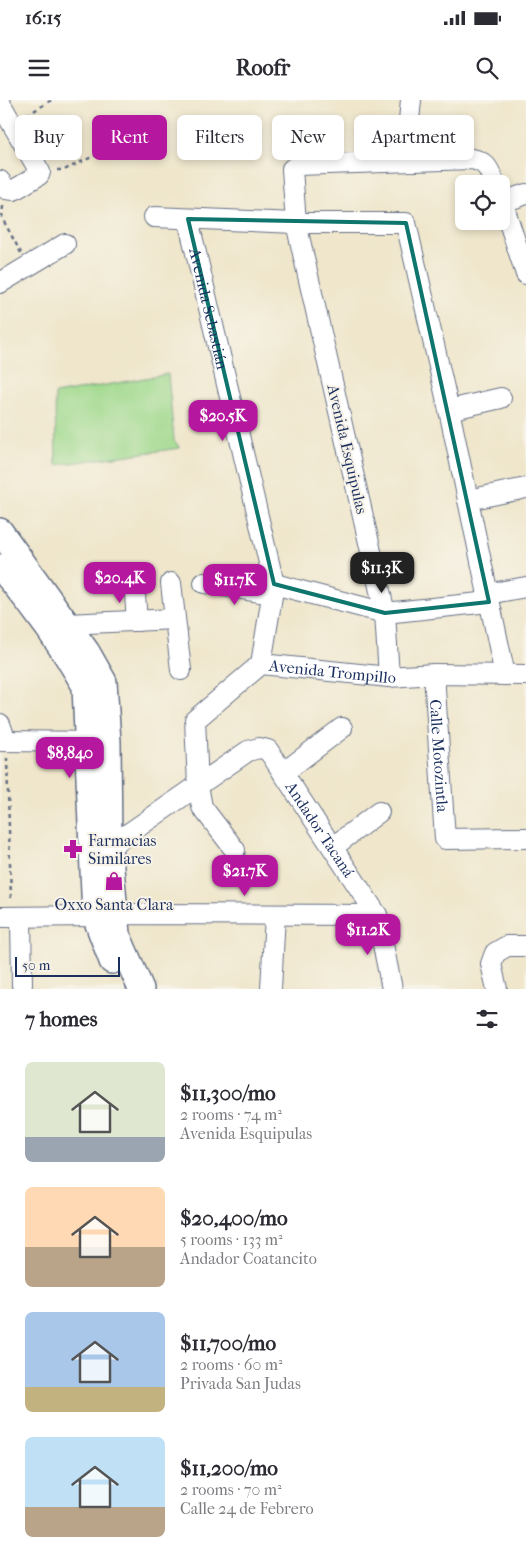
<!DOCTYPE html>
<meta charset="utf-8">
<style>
body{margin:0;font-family:"IM FELL French Canon",serif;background:#f7f7f7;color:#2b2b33;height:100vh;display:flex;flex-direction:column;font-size:19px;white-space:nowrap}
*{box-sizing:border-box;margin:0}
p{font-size:16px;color:#7c7c81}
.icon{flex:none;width:28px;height:28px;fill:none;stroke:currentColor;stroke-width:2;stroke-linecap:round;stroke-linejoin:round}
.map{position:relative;height:889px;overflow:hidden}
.panel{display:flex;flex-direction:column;background:#fff;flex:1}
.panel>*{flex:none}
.banner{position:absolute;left:15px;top:15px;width:496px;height:45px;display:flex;gap:10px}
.tools{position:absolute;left:455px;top:75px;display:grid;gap:10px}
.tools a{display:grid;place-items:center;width:55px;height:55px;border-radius:8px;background:#fff;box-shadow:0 2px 8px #0003;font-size:25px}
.scale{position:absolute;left:15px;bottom:12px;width:105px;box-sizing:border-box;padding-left:5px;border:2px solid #1b2f5e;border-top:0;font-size:14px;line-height:18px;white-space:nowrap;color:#1b2f5e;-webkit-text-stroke:4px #f7f3e8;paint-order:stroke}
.price{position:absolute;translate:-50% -42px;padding:0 11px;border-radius:10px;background:#b5179e;color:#fff;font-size:16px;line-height:32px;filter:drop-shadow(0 1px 2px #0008)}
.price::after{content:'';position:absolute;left:50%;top:30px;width:15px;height:11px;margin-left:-8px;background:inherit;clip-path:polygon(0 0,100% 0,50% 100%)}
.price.active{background:#222;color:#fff}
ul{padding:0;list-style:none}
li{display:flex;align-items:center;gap:15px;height:125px;padding:0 25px}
li span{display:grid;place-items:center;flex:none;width:140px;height:100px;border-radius:8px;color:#555}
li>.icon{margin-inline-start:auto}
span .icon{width:60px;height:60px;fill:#fffc;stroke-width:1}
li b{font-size:21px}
h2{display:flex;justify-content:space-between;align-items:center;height:60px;padding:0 25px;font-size:21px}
.chip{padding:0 18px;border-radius:8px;background:#fff;box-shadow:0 2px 8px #0003;font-size:18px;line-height:45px}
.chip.active{background:#b5179e;color:#fff}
.status{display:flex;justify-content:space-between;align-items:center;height:35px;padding:0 25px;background:#fff;direction:ltr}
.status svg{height:14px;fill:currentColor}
header{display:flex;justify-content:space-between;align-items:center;height:65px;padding:0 25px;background:#fff;font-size:22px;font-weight:700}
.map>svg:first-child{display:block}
.green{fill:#9fd98c;stroke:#5d8475}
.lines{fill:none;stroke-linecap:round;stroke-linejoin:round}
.minor-casing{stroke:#656f84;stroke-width:22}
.major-casing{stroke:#656f84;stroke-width:28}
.path{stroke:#656f84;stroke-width:2.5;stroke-dasharray:4 4;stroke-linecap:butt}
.minor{stroke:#fff;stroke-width:20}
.major{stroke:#fff;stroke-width:25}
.marked{fill:none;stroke:#0f766e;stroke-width:4;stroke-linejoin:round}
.labels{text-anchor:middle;stroke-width:4;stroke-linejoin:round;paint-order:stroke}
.street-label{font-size:16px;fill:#1b2f5e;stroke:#f7f3e8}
.poi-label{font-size:16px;fill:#1b2f5e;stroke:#f7f3e8;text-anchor:start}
</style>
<div class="status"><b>16:15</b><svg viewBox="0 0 49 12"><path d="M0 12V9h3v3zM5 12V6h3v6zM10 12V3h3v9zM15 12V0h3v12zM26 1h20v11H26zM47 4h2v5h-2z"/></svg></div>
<header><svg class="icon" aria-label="menu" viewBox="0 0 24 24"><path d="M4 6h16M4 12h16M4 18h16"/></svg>Roofr<svg class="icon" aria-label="search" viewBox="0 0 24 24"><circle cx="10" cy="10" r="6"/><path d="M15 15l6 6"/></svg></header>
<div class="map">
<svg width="526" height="889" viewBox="0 0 526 889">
<rect width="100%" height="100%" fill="#f7f3e8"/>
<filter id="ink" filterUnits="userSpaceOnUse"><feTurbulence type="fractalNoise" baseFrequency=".02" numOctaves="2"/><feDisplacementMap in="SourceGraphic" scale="10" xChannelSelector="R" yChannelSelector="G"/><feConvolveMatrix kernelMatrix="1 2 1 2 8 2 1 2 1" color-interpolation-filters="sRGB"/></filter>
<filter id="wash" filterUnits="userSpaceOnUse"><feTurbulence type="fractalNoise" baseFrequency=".0096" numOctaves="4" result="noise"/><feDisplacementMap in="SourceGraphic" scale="20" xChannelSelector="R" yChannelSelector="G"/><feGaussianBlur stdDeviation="1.12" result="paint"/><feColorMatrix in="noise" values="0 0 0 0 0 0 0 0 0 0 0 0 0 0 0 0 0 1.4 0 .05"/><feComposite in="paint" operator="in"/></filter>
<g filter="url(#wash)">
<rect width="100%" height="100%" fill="#efe6cb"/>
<polygon class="green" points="168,274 174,340 180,348 56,365 55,294"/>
</g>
<g filter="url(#ink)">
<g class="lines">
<g class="minor-casing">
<g id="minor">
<polyline points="0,3 40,72 39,75 14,90 6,89 0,81"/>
<polyline points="405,61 411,0"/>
<polyline points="501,98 526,174"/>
<polyline points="503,102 526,94"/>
<polyline points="154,117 296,123 406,123 449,310 505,575"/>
<path id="s1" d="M188 119 274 484 261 564"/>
<polyline points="0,183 65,144"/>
<polyline points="449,310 501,298"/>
<polyline points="468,400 526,388"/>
<polyline points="134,482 137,521"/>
<polyline points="171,483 181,570"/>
<polyline points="204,483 272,494"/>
<polyline points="274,484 385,513 489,502"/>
<polyline points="487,494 526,487"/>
<polyline points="67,524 175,519"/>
<path id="s2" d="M434 574 445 739 526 738"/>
<path d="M389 577 385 513 296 123 292 69 298 65 471 59C487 61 489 70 495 84"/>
<polyline points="0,624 6,641"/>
<polyline points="0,641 101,642"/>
<polyline points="283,673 342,628"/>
<polyline points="333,747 379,712"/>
<path id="s3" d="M235 750 202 707 198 685 195 620 261 564 389 577 434 574 526 575"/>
<path id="s4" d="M98 751 109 747 248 651 259 648 268 650 377 815 392 889"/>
<polyline points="115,816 131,814 377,815"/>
<polyline points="0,817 95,816"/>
<polyline points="21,817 22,885"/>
<polyline points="271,889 275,815"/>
<polyline points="497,889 491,864 495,853 507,846 526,846"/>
</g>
</g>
<g class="major-casing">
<g id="major">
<polyline points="0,431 87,552 104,582 108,642 109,747 117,834 141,889"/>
<path d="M0 467C32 504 61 544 85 586L95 816 112 861"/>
</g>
</g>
<g class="path">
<polyline points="27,15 52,0"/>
<polyline points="57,70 64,70 137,36"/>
<polyline points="3,106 2,118 21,153"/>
<polyline points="7,658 11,799"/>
</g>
<use href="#minor" class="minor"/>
<use href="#major" class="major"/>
</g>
</g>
<path class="marked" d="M188 119 406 123 489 502 385 513 274 484Z"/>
<defs>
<g id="pharmacy-bare" transform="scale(1.5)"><path d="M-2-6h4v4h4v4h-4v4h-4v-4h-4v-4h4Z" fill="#b5179e" stroke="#f7f3e8" stroke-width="2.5" paint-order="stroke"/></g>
<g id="shop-bare" transform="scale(1.5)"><path d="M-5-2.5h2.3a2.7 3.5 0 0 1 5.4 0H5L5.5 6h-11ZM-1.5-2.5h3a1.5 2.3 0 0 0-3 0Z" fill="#b5179e" stroke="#f7f3e8" stroke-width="2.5" paint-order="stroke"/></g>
</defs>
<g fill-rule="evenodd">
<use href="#pharmacy-bare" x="73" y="749"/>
<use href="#shop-bare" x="114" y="781"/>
</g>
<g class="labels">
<g class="street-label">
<text dy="6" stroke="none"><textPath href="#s1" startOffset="92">Avenida Sebastián</textPath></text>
<text transform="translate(348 349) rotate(77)" y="6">Avenida Esquipulas</text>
<text dy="6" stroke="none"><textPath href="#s3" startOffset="300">Avenida Trompillo</textPath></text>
<text dy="6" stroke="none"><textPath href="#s2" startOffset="82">Calle Motozintla</textPath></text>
<text dy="6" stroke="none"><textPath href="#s4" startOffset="296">Andador Tacaná</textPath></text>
</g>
<g class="poi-label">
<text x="88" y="746">Farmacias<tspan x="88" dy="18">Similares</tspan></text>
<text x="114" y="810" text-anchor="middle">Oxxo Santa Clara</text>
</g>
</g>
</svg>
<div class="tools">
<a><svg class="icon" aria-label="locate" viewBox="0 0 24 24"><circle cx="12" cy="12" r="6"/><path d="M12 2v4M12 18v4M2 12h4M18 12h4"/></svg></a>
</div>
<div class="scale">50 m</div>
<b class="price" style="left:223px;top:342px">$20.5K</b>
<b class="price active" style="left:382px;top:494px">$11.3K</b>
<b class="price" style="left:120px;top:504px">$20.4K</b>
<b class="price" style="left:235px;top:506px">$11.7K</b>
<b class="price" style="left:70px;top:679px">$8,840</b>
<b class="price" style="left:245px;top:797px">$21.7K</b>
<b class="price" style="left:368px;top:856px">$11.2K</b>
<div class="banner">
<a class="chip">Buy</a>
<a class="chip active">Rent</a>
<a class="chip">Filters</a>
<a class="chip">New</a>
<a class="chip">Apartment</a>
</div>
</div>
<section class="panel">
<h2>7 homes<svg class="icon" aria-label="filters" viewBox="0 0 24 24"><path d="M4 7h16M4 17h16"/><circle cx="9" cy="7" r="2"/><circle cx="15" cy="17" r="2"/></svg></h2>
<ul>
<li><span style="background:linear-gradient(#dfe7d0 75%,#9aa5b1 0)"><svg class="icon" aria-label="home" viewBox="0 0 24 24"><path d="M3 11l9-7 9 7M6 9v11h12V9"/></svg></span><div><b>$11,300/mo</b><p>2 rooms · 74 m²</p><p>Avenida Esquipulas</p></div></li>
<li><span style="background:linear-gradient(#ffd9b3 60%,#b9a48a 0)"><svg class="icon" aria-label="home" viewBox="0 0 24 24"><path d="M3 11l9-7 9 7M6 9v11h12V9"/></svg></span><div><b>$20,400/mo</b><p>5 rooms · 133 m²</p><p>Andador Coatancito</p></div></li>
<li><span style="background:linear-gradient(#a9c7e8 75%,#c2b280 0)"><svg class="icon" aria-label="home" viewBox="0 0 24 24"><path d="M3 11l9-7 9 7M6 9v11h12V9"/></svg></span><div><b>$11,700/mo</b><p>2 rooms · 60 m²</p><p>Privada San Judas</p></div></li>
<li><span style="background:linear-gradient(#bfe0f5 70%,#b9a48a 0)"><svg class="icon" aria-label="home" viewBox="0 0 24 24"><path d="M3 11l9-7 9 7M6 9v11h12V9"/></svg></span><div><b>$11,200/mo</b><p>2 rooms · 70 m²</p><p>Calle 24 de Febrero</p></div></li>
</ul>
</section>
